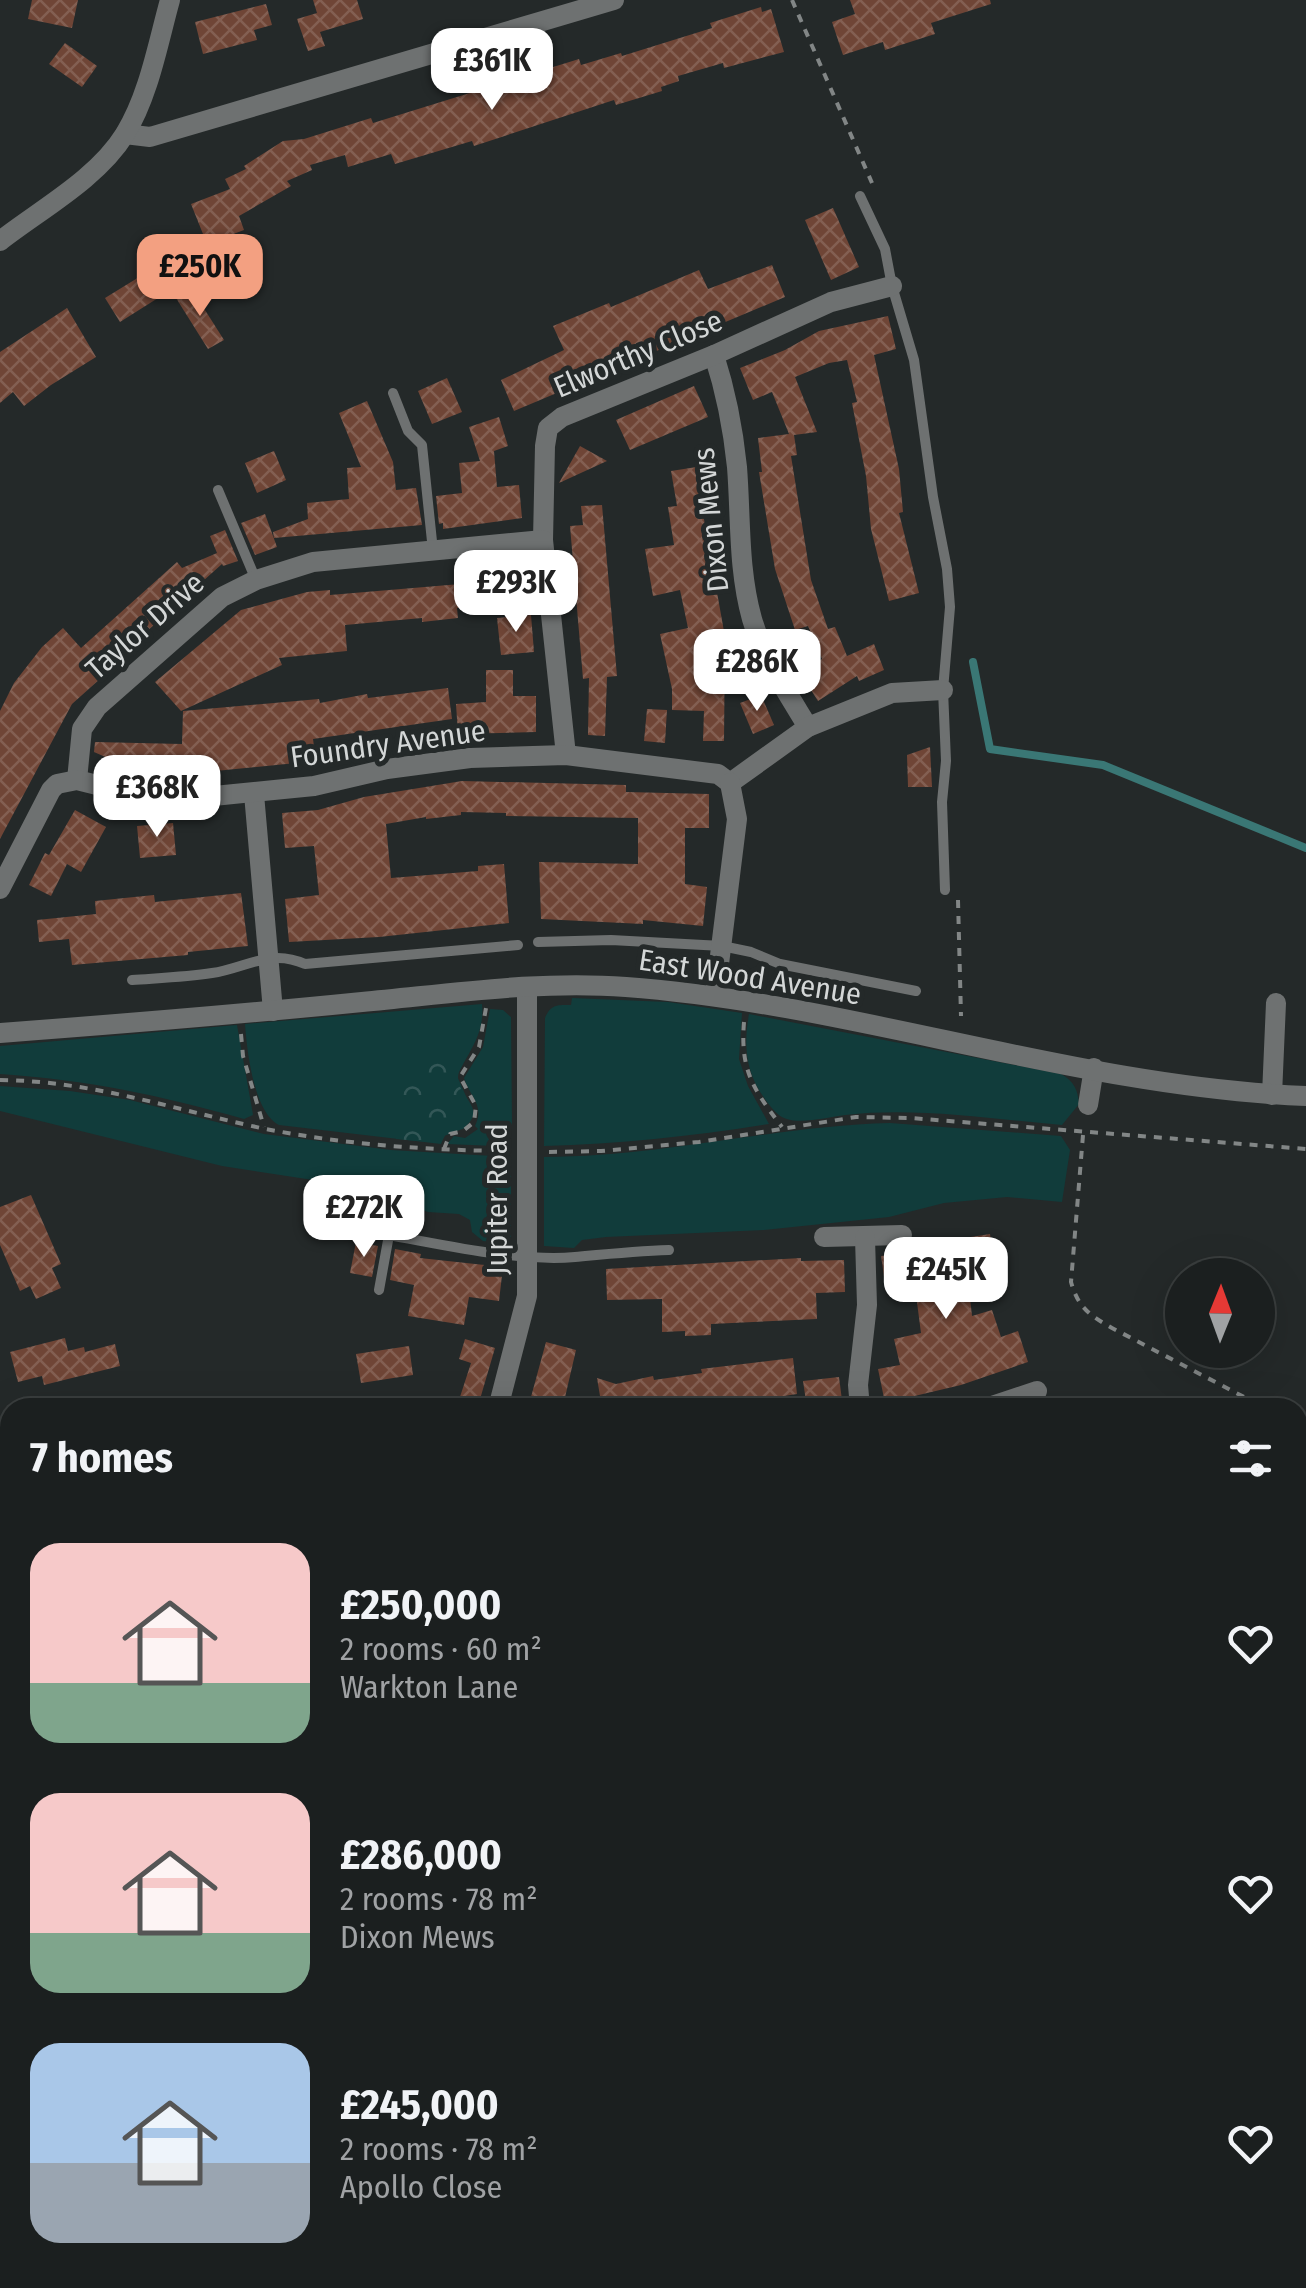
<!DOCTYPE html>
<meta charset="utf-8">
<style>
body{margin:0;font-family:"Fira Sans Condensed",sans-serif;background:#282c2c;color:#f1f3f6;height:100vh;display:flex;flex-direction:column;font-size:38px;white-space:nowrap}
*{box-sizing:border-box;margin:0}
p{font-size:32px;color:#a0a2a4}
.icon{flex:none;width:55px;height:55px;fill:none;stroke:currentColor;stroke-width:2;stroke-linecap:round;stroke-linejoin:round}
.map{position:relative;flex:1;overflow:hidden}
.panel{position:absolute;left:0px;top:1398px;width:1308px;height:892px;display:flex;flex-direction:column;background:#1b1f1f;border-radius:30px 30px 0 0;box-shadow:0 10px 40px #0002,0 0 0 2px #393d3d}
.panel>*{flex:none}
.needle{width:65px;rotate:1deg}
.controls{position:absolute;left:1165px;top:1258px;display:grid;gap:20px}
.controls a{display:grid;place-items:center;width:110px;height:110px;border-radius:50%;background:#1b1f1f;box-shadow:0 10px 40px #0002,0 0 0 2px #393d3d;font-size:50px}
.price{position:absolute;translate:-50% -85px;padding:0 22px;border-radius:20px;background:#fff;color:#222;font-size:32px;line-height:65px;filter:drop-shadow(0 2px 5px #0008)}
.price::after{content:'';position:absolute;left:50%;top:60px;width:30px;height:22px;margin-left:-15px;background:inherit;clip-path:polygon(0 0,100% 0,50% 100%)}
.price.active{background:#f3a081;color:#111}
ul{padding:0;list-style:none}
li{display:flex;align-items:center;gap:30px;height:250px;padding:0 30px}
li span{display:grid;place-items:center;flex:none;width:280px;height:200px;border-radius:30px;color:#555}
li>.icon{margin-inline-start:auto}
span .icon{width:120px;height:120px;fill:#fffc;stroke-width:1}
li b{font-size:42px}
h2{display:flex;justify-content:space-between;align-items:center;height:120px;padding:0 30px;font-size:42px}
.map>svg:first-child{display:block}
.built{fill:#263333}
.grass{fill:#113c3b}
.park{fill:url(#park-crowns)}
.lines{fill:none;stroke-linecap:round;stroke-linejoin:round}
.stream{stroke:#3a7775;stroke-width:8}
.building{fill:url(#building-cross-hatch)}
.path{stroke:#828686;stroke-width:4;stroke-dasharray:8 8;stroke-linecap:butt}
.service{stroke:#6e7171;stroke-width:10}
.minor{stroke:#6e7171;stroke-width:20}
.tertiary{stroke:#6e7171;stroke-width:20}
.labels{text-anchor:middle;stroke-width:10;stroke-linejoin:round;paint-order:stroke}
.street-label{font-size:30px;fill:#d4d7d7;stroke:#242929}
</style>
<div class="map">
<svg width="1306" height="2288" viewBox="0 0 1306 2288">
<defs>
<pattern id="park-crowns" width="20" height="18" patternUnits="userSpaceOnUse" patternTransform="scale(2.5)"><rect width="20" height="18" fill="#113c3b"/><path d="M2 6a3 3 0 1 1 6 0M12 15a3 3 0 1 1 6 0" fill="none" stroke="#335757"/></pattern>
<pattern id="building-cross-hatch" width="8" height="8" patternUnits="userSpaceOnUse" patternTransform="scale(2.5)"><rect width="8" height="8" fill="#6f4536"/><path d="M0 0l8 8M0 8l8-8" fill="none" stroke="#835f52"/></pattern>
</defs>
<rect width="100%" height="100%" fill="#242929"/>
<g class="built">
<polygon points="1306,1852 1306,2174 1298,2155 1298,1853"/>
<polygon points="10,2082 10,2238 0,2241 0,2084"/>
</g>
<g class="grass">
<path d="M572 998 668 1002 742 1013 739 1059 748 1086 769 1124C694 1136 620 1144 544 1146L545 1018C551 1004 557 1005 571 1005Z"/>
<path d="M482 1004C485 1034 469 1051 457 1076L474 1114 465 1128 444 1136 441 1144 279 1125C254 1113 247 1051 245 1024Z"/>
<path d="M490 1009 503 1010 511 1017 512 1128 503 1131 495 1146 447 1144 454 1136 465 1138 478 1129 475 1126C485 1105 470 1097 464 1078L483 1047Z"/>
<path d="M749 1014 1061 1074C1074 1081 1078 1090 1079 1104L1062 1125C991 1119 917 1107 845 1115 828 1117 800 1125 784 1118 777 1115 771 1107 767 1102 746 1074 743 1048 749 1014Z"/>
<path d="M237 1025 252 1109 253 1115 244 1119C159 1095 88 1080 0 1074V1046Z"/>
<polygon points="0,1086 70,1091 130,1100 264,1134 391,1150 511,1157 511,1244 483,1241 472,1232 470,1220 459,1214 428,1212 396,1200 313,1180 222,1166 0,1111"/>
<path d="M890 1123 1061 1136 1070 1150 1062 1202 1007 1197 944 1203 889 1217 764 1230 606 1237 582 1240 574 1248 544 1246V1157C662 1157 774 1126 890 1123Z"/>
</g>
<path class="park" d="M436 1056 452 1058 463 1064C444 1091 487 1103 469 1123 464 1129 453 1129 447 1132L441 1143 396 1139C399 1100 394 1073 436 1056Z"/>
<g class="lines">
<polyline class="stream" points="973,662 990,749 1103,765 1306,848"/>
</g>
<g class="building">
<polygon points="32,0 78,0 72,28 28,19"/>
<polygon points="313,0 357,0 363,19 320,32 325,46 308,51 297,19 317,13"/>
<polygon points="850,0 990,0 991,4 931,23 935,34 885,50 883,42 843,55 832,22 855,14"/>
<polygon points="266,4 272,25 254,30 257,40 203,54 195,22"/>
<polygon points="761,7 762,12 771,9 784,52 724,68 723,63 678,76 679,81 661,87 662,91 616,105 614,100 474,146 472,141 395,164 391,154 348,167 345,155 310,165 312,170 287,181 291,186 239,216 244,230 207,244 191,204 230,189 225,179 246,169 244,166 283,141 304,139 371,118 373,123 579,59 581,65 621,53 622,56 712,28 710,23"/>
<polygon points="65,43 97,66 82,87 49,64"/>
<polygon points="833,208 859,267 831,280 805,220"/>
<polygon points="170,258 185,281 120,322 105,298"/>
<polygon points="772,265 785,297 514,411 501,380 564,350 553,326 609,303 611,307 699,270 708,289"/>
<polygon points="191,288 224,340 208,349 176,298"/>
<polygon points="67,308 96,357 51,385 24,406 13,392 0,403 0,352"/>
<polygon points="888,316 896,349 874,355 899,469 903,512 899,513 919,593 889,601 871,529 866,476 852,403 857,402 847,360 829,363 795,377 817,432 794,435 797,455 791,456 811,580 828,629 835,627 847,656 874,644 884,670 859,681 857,676 818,701 800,673 822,659 808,626 795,630 775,569 759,472 762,472 758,438 789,434 772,392 753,400 740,368 785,350 819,331"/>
<polygon points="447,378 462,412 432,424 418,391"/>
<polygon points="694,386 708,417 630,450 616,420"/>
<polygon points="367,401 393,462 396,490 416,488 422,525 274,538 273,532 308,519 307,503 349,499 347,468 361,467 339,413"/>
<polygon points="499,417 508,446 494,451 497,487 519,485 522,518 443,529 443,523 439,524 436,496 462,493 459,463 480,461 469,427"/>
<polygon points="580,446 607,461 559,483"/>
<polygon points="274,451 286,480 257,493 245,463"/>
<polygon points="703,466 708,496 700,497 725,637 724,741 703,741 704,711 672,710 672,689 660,634 688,628 680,590 653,596 645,549 674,545 668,507 677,506 671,471"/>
<polygon points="602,505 617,676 607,677 605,736 588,735 589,678 583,679 570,526 583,525 581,506"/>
<polygon points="265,514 277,547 255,555 241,523"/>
<polygon points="225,530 238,561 223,566 222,564 117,658 120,661 72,704 0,839 0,711 14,683 42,647 63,628 81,648 177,562 182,568 217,553 210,536"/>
<polygon points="472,583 475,607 457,608 458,618 422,622 422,618 345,625 347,651 279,658 282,665 181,711 155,682 241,610 307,592 330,590 330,595"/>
<polygon points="531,615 534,652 501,655 497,618"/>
<polygon points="486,670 513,670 513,696 536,696 536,732 458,734 456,704 486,702"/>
<polygon points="448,688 452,719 313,739 316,761 185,774 144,774 94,752 95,742 182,744 183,711 319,699 320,703 367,694 368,698"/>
<polygon points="761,695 774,725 753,734 740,703"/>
<polygon points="647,709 667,710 665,743 644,741"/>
<polygon points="930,747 932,787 908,787 907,755"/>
<polygon points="462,781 626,785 626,792 709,794 709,828 685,828 685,884 707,887 703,926 643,920 643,924 541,919 539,862 638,864 638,818 506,816 506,813 461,812 461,815 426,819 426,817 386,824 391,878 478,871 478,866 504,864 509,923 379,937 289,942 285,899 319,895 314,846 285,848 282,813 318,810 364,797"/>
<polygon points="75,810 106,827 81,872 67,864 51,896 29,885 45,853 49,855"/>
<polygon points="173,823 176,855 140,858 137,826"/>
<polygon points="241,893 248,946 188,952 188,955 72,965 69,939 39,942 37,920 96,914 95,901 154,895 155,902"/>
<polygon points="31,1195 61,1264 52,1268 61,1288 36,1299 30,1286 20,1291 0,1245 0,1207"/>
<polygon points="990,1234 995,1266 967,1270 972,1316 992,1310 1001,1337 1018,1331 1028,1362 961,1385 885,1403 878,1369 900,1365 894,1339 921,1333 915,1287 886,1290 881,1256 926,1250 925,1244"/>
<polygon points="356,1242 378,1246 372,1277 350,1273"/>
<polygon points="395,1249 421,1254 420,1258 503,1267 499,1301 469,1297 464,1325 408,1316 414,1285 390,1280"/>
<polygon points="801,1258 801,1261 844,1260 845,1292 816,1293 817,1319 711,1324 711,1335 685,1336 685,1331 662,1332 662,1299 607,1300 606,1269"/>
<polygon points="65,1338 68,1351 84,1347 85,1352 115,1344 120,1366 44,1385 42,1376 18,1382 10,1352"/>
<polygon points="465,1339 495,1348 478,1406 459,1400 471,1363 459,1359"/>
<polygon points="546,1342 576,1350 563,1406 531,1397"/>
<polygon points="409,1346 413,1375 361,1383 356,1354"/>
<polygon points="793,1358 797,1394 707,1408 602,1408 597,1378 616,1384 653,1376 654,1380 702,1373 701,1369"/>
<polygon points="839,1377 843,1408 807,1408 803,1381"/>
</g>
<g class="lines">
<g class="path">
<polyline points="792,0 872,183"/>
<polyline points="958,900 961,1016"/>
<path d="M744 1022C740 1070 753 1089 782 1127"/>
<polyline points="241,1034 243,1056 264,1127"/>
<path d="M0 1080C93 1081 172 1109 261 1128 340 1144 423 1150 504 1151"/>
<path d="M1083 1135 1071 1282C1078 1307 1089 1315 1112 1328L1265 1408"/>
<polyline points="444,1149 450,1134 463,1131 474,1122 476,1106 460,1077 479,1047 486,1008"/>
<polyline points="549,1152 601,1151 699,1142 856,1117 911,1118 1306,1149"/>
<polyline points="1298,1423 1306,1427"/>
</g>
<g class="service">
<polyline points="860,196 885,249 892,286 914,360 933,497 947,569 950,607 943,690 946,761 942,802 945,890"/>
<polyline points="393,393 408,431 422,445 433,551"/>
<polyline points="218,490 256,580"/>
<polyline points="538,942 611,940 722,946 751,952 780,964 916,991"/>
<path d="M132 980C159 978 186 977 212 973 246 968 270 948 305 964L518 945"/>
<path d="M379 1290 389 1235C445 1245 519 1262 575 1257 607 1254 637 1251 669 1250"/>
<polyline points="0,1879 10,1876"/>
<polyline points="0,2231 10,2229"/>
</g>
<g class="minor">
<polyline points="125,134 150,137 614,0"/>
<path d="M714 355C726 392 733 428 737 467 741 518 738 569 752 619 763 657 788 694 808 727"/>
<polyline points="566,755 543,540 545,446 548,428 562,417 714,355 831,302 892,286"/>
<polyline points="77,780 82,729 97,707 222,597 256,580 313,562 543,540"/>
<polyline points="730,783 808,727 892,693 943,690"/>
<polyline points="254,794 273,1011"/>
<polyline points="0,889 51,790 57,784 77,780 97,785 125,797 174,800 314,786 387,769 470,758 566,755 718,774 730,783"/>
<polyline points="715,996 737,819 730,783"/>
<polyline points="1272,1095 1276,1003"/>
<polyline points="1088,1105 1094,1068"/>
<polyline points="824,1237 902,1235"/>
<polyline points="498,1408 527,1296 527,987"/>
<polyline points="860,1408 858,1385 867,1305 865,1238"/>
<polyline points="986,1408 1037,1391"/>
<polyline points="0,1638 10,1641"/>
<polyline points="1038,2280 1041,2288"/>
</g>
<g class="tertiary">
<path d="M0 241C41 209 97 179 125 134 149 95 158 43 170 0"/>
<path d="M0 1033C121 1024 242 1014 362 1002 449 994 539 980 626 987 855 1004 1076 1087 1306 1096"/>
</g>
</g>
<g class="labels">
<g class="street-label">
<text transform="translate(638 354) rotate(-23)" y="10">Elworthy Close</text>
<text transform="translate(711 520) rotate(-96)" y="10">Dixon Mews</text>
<text transform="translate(145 626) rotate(-41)" y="10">Taylor Drive</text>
<text transform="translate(388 744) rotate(-8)" y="10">Foundry Avenue</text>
<text transform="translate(750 977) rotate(9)" y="10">East Wood Avenue</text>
<text transform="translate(497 1199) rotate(-90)" y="10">Jupiter Road</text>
</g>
</g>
</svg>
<div class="controls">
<a><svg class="needle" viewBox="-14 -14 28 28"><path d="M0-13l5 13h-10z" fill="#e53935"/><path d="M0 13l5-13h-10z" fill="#a0a2a4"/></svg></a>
</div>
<b class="price" style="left:492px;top:113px">£361K</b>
<b class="price active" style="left:200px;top:319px">£250K</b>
<b class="price" style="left:516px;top:635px">£293K</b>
<b class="price" style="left:757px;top:714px">£286K</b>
<b class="price" style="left:157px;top:840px">£368K</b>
<b class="price" style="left:364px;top:1260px">£272K</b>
<b class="price" style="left:946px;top:1322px">£245K</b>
<section class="panel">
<h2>7 homes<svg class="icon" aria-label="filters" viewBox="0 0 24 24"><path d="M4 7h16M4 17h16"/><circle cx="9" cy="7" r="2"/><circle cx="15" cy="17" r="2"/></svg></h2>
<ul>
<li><span style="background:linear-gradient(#f6c9c9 70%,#7fa58c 0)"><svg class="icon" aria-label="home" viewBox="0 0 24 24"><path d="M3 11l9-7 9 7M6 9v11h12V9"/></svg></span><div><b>£250,000</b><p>2 rooms · 60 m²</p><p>Warkton Lane</p></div><svg class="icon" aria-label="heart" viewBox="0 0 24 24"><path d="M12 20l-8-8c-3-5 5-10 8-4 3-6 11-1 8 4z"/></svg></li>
<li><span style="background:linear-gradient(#f6c9c9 70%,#7fa58c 0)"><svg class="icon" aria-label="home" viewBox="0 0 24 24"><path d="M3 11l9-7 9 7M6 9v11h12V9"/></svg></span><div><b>£286,000</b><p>2 rooms · 78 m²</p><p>Dixon Mews</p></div><svg class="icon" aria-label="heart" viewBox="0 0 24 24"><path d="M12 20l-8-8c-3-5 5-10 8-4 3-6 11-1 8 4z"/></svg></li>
<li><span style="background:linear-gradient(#a9c7e8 60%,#9aa5b1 0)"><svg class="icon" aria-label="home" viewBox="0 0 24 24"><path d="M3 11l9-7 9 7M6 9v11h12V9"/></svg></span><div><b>£245,000</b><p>2 rooms · 78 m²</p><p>Apollo Close</p></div><svg class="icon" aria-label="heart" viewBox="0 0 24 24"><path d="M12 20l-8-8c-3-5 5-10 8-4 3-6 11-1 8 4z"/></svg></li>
</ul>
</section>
</div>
